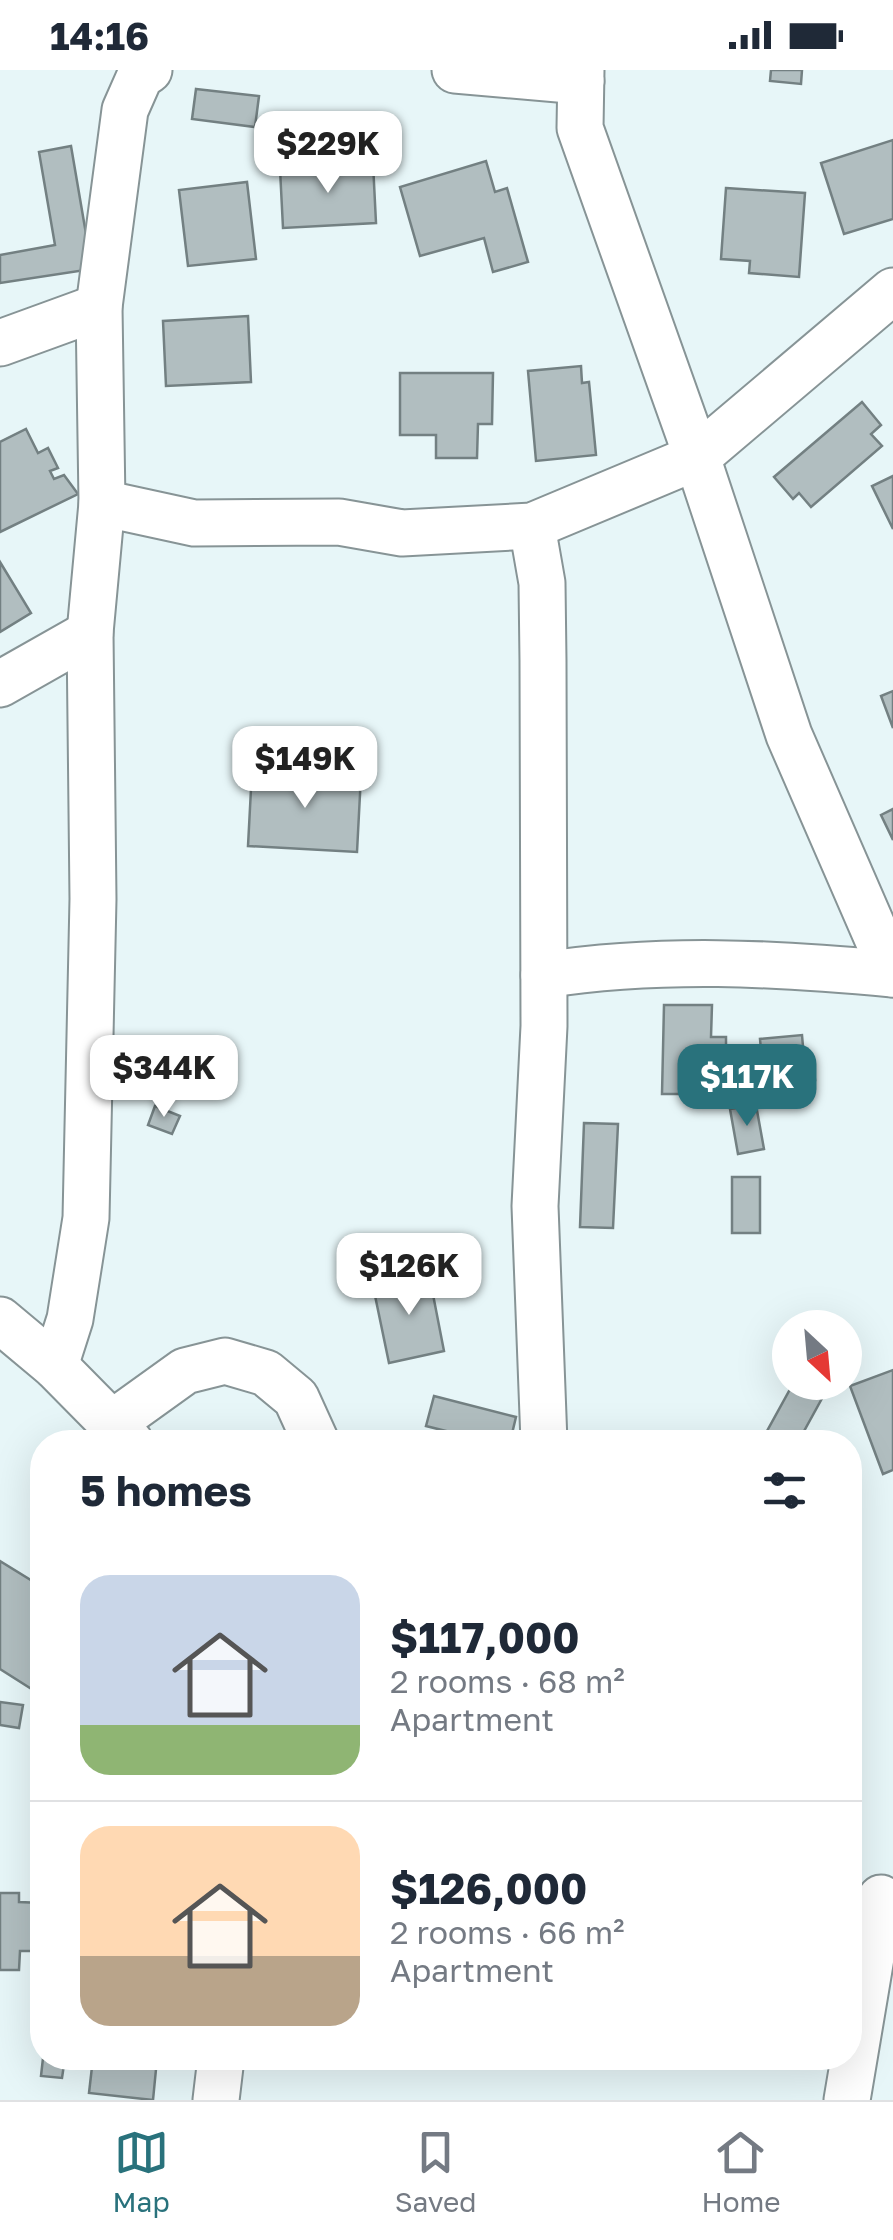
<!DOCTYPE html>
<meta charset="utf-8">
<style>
body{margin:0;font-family:"Golos Text",sans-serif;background:#f6f6f7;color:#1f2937;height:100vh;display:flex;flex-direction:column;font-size:38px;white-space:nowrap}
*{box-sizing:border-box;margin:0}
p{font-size:32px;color:#747a83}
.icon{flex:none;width:55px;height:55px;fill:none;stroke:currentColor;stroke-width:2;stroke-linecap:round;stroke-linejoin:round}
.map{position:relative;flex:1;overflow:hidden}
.panel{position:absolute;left:30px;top:1360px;width:832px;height:640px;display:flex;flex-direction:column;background:#fff;border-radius:40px;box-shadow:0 10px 40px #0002}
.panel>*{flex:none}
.needle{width:65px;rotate:154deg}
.buttons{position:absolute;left:772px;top:1240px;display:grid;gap:20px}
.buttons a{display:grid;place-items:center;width:90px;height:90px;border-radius:50%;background:#fff;box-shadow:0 10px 40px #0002;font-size:50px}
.price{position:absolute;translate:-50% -85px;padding:0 22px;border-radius:20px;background:#fff;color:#222;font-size:32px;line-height:65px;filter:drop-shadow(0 2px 5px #0008)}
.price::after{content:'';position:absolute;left:50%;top:60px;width:30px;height:22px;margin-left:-15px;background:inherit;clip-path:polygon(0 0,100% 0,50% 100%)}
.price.on{background:#29727c;color:#fff}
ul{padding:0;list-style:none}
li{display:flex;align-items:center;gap:30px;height:250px;padding:0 50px}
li+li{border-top:2px solid #e0e1e3}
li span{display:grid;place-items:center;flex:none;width:280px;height:200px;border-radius:30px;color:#555}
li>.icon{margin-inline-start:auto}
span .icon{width:120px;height:120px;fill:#fffc;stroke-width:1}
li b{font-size:42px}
h2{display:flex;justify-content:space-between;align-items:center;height:120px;padding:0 50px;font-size:42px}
.status{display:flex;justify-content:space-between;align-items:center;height:70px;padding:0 50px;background:#fff;direction:ltr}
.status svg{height:28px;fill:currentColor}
.dock{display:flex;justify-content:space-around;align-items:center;height:140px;border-top:2px solid #e0e1e3;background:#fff;font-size:28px;color:#747a83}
.dock a{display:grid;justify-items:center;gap:5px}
.dock .on{color:#29727c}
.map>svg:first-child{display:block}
.building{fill:#b1bec0;stroke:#738082;stroke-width:2.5}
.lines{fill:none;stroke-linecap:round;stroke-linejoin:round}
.minor-casing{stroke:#879496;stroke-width:49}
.minor{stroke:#fff;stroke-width:45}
</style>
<div class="status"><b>14:16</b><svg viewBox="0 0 49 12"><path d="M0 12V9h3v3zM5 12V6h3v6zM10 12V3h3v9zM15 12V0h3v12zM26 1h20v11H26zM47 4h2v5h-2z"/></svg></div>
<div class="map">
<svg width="893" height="2030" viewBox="0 0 893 2030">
<rect width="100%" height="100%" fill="#e7f6f8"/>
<g class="building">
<polygon points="771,0 802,0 801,14 770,11"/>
<polygon points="196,19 259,26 255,57 192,49"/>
<polygon points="893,70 893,149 844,164 821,93"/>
<polygon points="71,76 92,199 0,213 0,185 55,175 39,82"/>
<polygon points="486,91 495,122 507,118 528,192 493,202 484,168 420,186 400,117"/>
<polygon points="373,93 376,153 283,158 280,99"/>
<polygon points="247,112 256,189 188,196 179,120"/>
<polygon points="726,118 805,123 799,207 749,203 750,191 721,189"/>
<polygon points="248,246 251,312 166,316 163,251"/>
<polygon points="581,296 582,313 589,312 596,385 536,391 528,301"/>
<polygon points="400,303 493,303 492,354 478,354 477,388 436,388 436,365 400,365"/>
<polygon points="862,332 881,355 871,364 882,376 811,437 799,423 793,429 774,407"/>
<polygon points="26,359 38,383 48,378 58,398 50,401 54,409 64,405 78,424 0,462 0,372"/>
<polygon points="893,406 893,459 872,416"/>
<polygon points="0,492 31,543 0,562"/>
<polygon points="893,621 893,658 881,626"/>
<polygon points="252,700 361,705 357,782 248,776"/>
<polygon points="893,739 893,770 881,745"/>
<polygon points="664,935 712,935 711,967 726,967 726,1002 714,1002 714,1024 662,1024"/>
<polygon points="802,965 804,988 813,987 815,1010 805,1010 807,1032 766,1036 760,969"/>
<polygon points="756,1035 764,1079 738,1084 730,1039"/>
<polygon points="155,1036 180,1046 172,1064 148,1055"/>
<polygon points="584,1053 618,1054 613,1158 580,1157"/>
<rect x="732" y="1107" width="28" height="56"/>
<polygon points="429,1204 444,1281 389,1293 373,1216"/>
<polygon points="893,1300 893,1400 883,1404 850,1316"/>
<polygon points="794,1312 831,1312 798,1372 761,1372"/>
<polygon points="434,1326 516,1347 510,1372 490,1372 426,1356"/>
<polygon points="0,1491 42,1517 41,1625 0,1599"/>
<polygon points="0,1632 23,1635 19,1658 0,1655"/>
<polygon points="0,1823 19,1823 19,1832 42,1833 42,1881 20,1881 19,1900 0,1900"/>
<polygon points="43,1988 65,1988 62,2008 41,2006"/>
<polygon points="93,1988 157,1989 153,2030 89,2023"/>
</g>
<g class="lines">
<g class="minor-casing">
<g id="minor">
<polyline points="455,0 581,11"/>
<polyline points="581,0 580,58 697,387 789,665 893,904"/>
<polyline points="0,273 99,237"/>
<polyline points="102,433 194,453 339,452 402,463 532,456 697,387 893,221"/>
<polyline points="532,456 542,513 543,591 544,956 535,1136 544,1372"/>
<polyline points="0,614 90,563"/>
<path d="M544 905C662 887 774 893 893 904"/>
<polyline points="0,1250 55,1296 130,1372"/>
<polyline points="55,1296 70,1249 86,1148 93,829 90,563 102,433 99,237 125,40 140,6 149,0"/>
<polyline points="114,1352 185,1301 225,1291 266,1303 296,1328 316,1372"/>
<polyline points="216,2030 221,1988"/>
<polyline points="847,2030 881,1828"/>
</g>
</g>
<use href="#minor" class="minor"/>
</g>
</svg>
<div class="buttons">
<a><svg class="needle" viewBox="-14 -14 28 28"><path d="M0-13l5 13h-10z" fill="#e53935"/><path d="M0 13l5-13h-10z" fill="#747a83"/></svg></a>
</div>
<b class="price" style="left:328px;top:126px">$229K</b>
<b class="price" style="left:305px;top:741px">$149K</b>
<b class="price" style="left:164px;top:1050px">$344K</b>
<b class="price on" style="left:747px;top:1059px">$117K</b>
<b class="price" style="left:409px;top:1248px">$126K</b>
<section class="panel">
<h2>5 homes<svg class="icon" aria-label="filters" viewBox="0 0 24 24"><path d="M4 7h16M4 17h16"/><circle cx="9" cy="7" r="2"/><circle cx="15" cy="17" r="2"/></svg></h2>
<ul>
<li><span style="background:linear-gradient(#c9d6e8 75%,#8fb573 0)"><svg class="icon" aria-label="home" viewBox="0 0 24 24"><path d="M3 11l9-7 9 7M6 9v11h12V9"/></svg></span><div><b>$117,000</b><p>2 rooms · 68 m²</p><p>Apartment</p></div></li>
<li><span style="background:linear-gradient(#ffd9b3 65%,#b9a48a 0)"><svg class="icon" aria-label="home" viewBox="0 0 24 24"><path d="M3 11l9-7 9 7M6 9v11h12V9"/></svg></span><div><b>$126,000</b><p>2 rooms · 66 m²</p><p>Apartment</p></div></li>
</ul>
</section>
</div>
<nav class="dock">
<a class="on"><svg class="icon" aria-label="map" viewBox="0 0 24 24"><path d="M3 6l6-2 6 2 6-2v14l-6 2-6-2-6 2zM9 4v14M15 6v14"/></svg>Map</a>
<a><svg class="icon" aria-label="saved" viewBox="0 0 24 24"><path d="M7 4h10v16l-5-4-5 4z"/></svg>Saved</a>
<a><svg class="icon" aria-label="home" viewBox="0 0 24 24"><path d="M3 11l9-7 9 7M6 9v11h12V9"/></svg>Home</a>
</nav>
